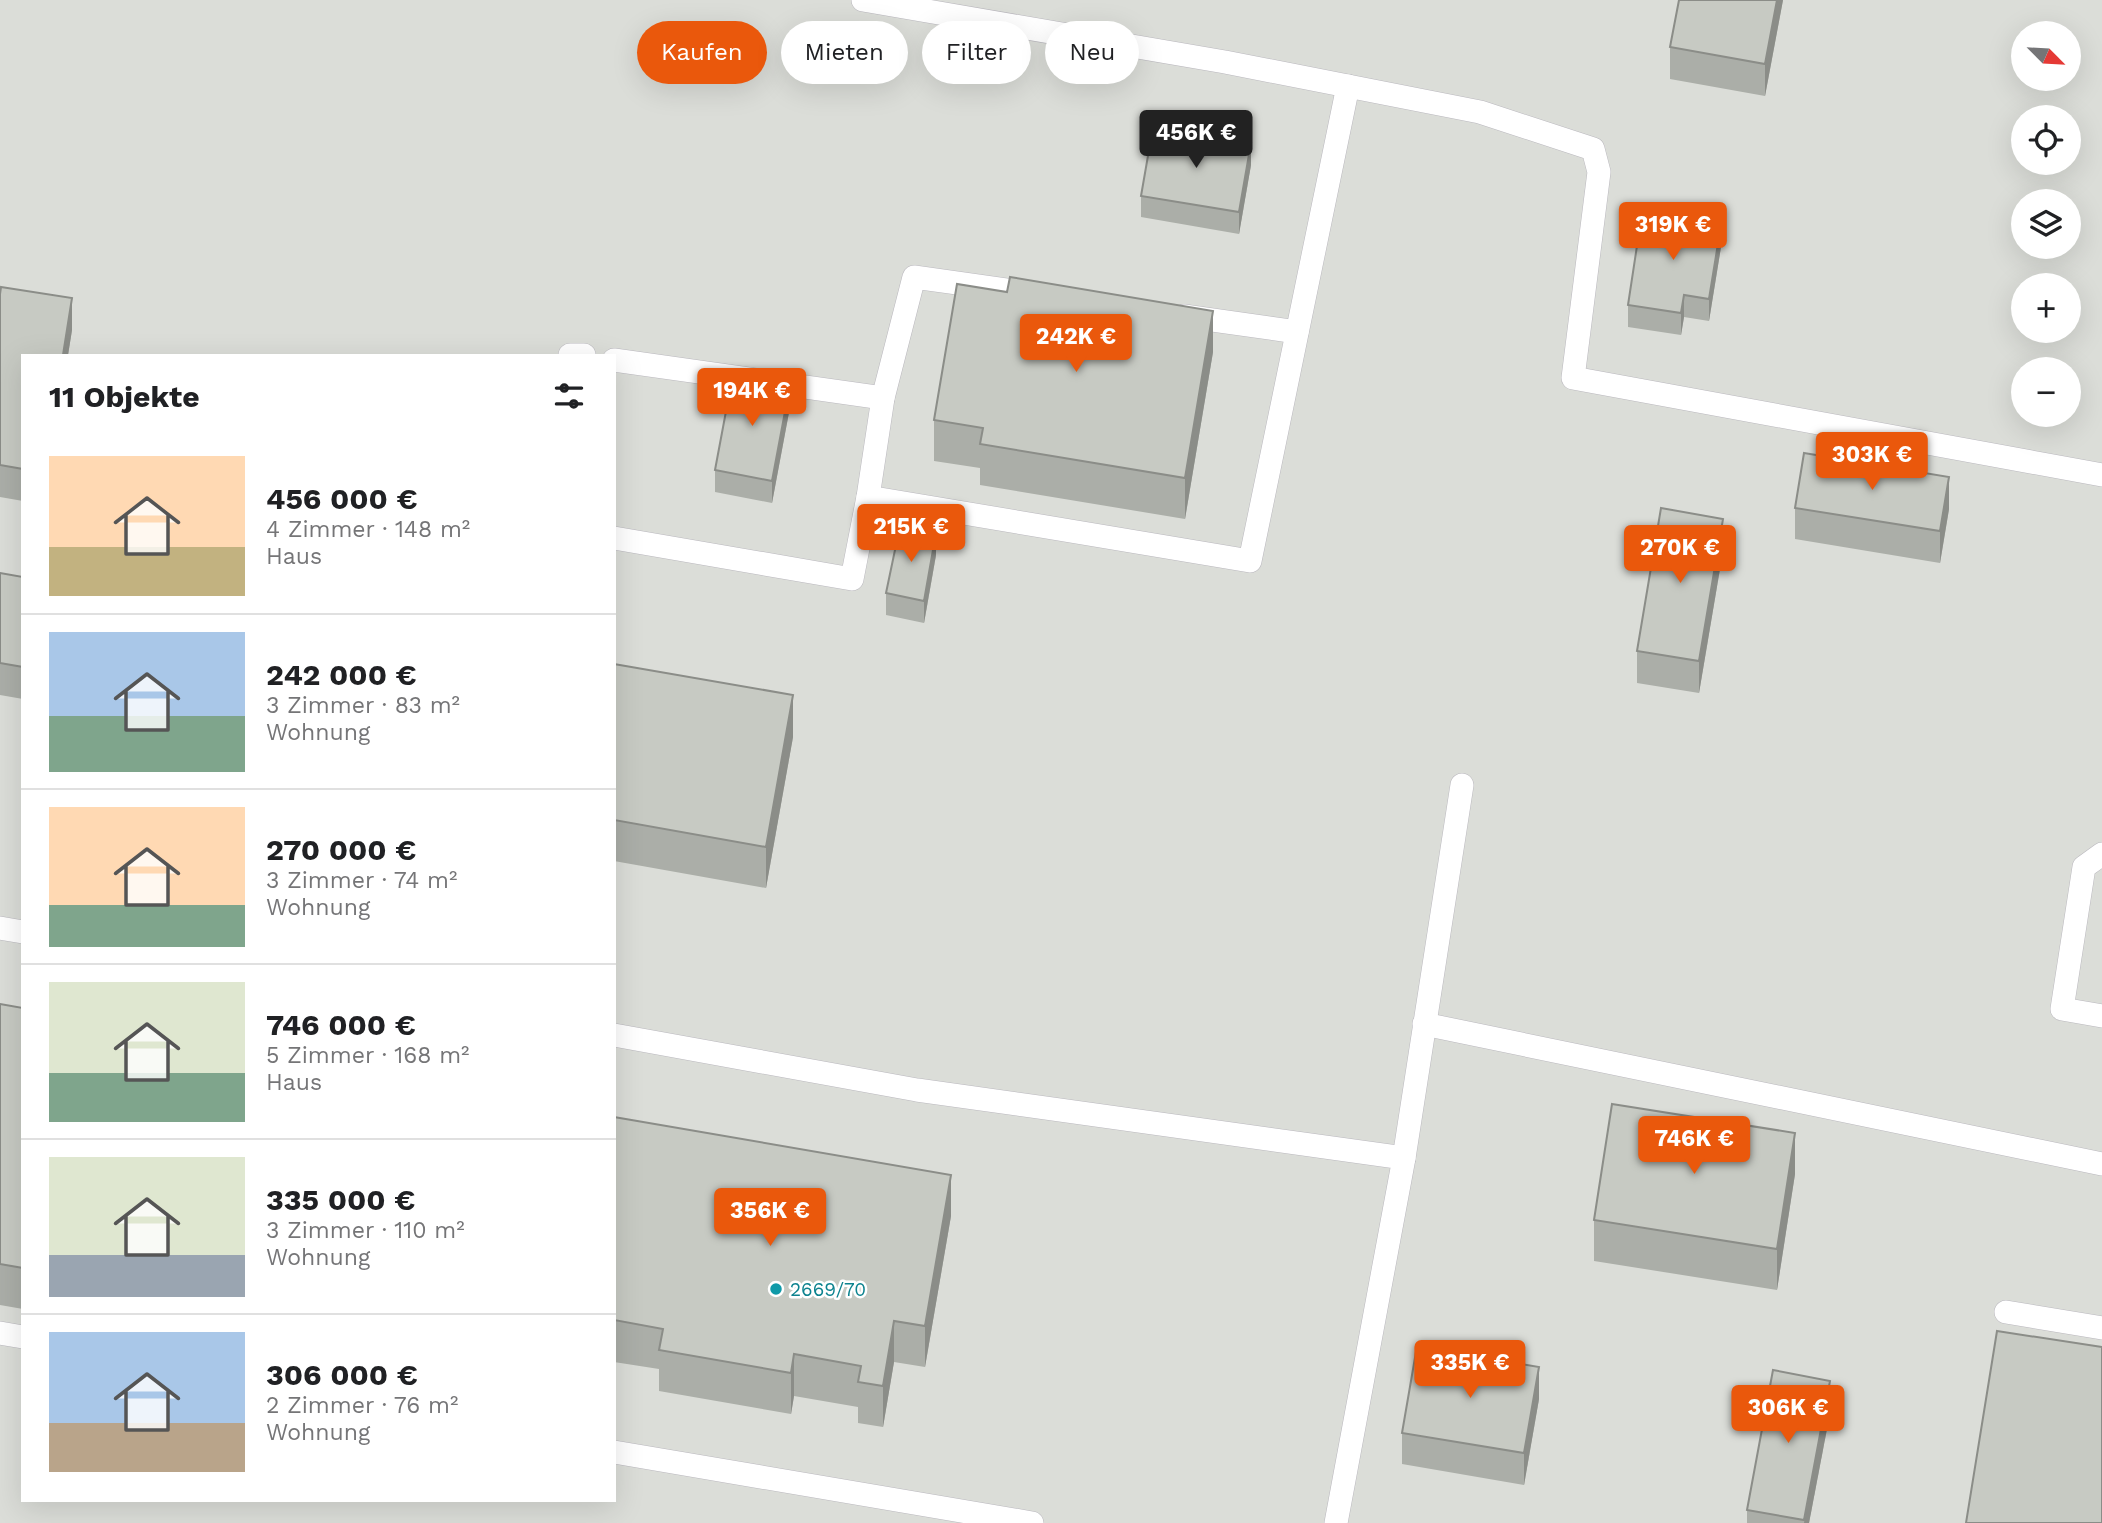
<!DOCTYPE html>
<html lang="de">
<meta charset="utf-8">
<style>
body{margin:0;font-family:"Work Sans",sans-serif;background:#f2f2f2;color:#202124;height:100vh;display:flex;flex-direction:column;font-size:26px;white-space:nowrap}
*{box-sizing:border-box;margin:0}
p{font-size:23px;color:#757577}
.icon{flex:none;width:38px;height:38px;fill:none;stroke:currentColor;stroke-width:2;stroke-linecap:round;stroke-linejoin:round}
.map{position:relative;flex:1;overflow:hidden}
.drawer{position:absolute;left:21px;top:354px;width:595px;height:1148px;display:flex;flex-direction:column;background:#fff;border-radius:0px;box-shadow:0 7px 28px #0002}
.drawer>*{flex:none}
.top-card{position:absolute;left:637px;top:21px;width:665px;height:63px;display:flex;gap:14px}
.needle{width:46px;rotate:114deg}
.controls{position:absolute;left:2011px;top:21px;display:grid;gap:14px}
.controls a{display:grid;place-items:center;width:70px;height:70px;border-radius:50%;background:#fff;box-shadow:0 7px 28px #0002;font-size:35px}
.price{position:absolute;translate:-50% -60px;padding:0 16px;border-radius:7px;background:#ea580c;color:#fff;font-size:23px;line-height:46px;filter:drop-shadow(0 2px 4px #0008)}
.price::after{content:'';position:absolute;left:50%;top:42px;width:21px;height:16px;margin-left:-10px;background:inherit;clip-path:polygon(0 0,100% 0,50% 100%)}
.price.current{background:#222;color:#fff}
ul{padding:0;list-style:none}
li{display:flex;align-items:center;gap:21px;height:175px;padding:0 28px}
li+li{border-top:2px solid #e0e0e0}
li span{display:grid;place-items:center;flex:none;width:196px;height:140px;border-radius:0px;color:#555}
li>.icon{margin-inline-start:auto}
span .icon{width:84px;height:84px;fill:#fffc;stroke-width:1}
li b{font-size:30px}
h2{display:flex;justify-content:space-between;align-items:center;height:84px;padding:0 28px;font-size:30px}
.tag{padding:0 24px;border-radius:32px;background:#fff;box-shadow:0 7px 28px #0002;font-size:24px;line-height:63px}
.tag.current{background:#ea580c;color:#fff}
.map>svg:first-child{display:block}
.industrial{fill:#dbddd8;fill-rule:evenodd}
.lines{fill:none;stroke-linecap:round;stroke-linejoin:round}
.lane-casing{stroke:#bab8be;stroke-width:24}
.lane{stroke:#fff;stroke-width:23}
.wall{fill:#abaea8}
.shaded-wall{fill:#8b8d88}
.building{fill:#c7cac3;stroke:#8b8d88;stroke-width:2}
.culture-dot{fill:#0f9aa8;stroke:#fff;stroke-width:2.5}
.labels{text-anchor:middle;stroke-width:5;stroke-linejoin:round;paint-order:stroke}
.culture-label{font-size:19px;fill:#0d838f;stroke:#fff;text-anchor:start}
</style>
<div class="map">
<svg width="2102" height="1523" viewBox="0 0 2102 1523">
<rect width="100%" height="100%" fill="#ebeee6"/>
<path class="industrial" d="M0 0H2102V1523H0ZM2023 33H2068V79H2023ZM2023 117H2068V163H2023ZM2023 201H2068V247H2023ZM2023 285H2068V331H2023ZM23 355H614V1500H23ZM2023 369H2068V415H2023Z"/>
<g class="lines">
<g class="lane-casing">
<g id="lane">
<polyline points="863,0 1225,62 1480,112 1593,149 1599,172 1573,378 2102,475"/>
<polyline points="1036,294 914,277 883,398 868,497 1250,561 1348,86"/>
<polyline points="1184,316 1297,332"/>
<polyline points="570,355 584,355"/>
<polyline points="614,360 883,398"/>
<polyline points="614,538 852,579 868,497"/>
<polyline points="2102,854 2084,867 2062,1009 2102,1016"/>
<polyline points="0,928 23,932"/>
<polyline points="1424,1024 2102,1164"/>
<polyline points="614,1035 917,1090 1404,1158 1336,1523"/>
<polyline points="1404,1158 1462,785"/>
<polyline points="2006,1312 2102,1328"/>
<polyline points="0,1333 23,1337"/>
<polyline points="614,1452 1032,1523"/>
</g>
</g>
<use href="#lane" class="lane"/>
</g>
<g class="wall">
<polygon points="1783,0 1765,96 1670,79 1670,47"/>
<polygon points="1251,165 1239,234 1141,217 1141,196"/>
<polygon points="1721,247 1709,321 1684,317 1681,335 1628,327 1628,305"/>
<polygon points="1007,292 1213,352 1185,519 980,485 980,468 934,461 934,420"/>
<polygon points="0,294 72,330 68,355 23,355 23,501 0,497"/>
<polygon points="790,407 772,503 715,492 715,470"/>
<polygon points="1795,508 1949,509 1940,563 1795,539"/>
<polygon points="1723,551 1699,693 1637,683 1637,651"/>
<polygon points="936,555 924,623 886,615 886,593"/>
<polygon points="0,573 23,577 23,699 0,695"/>
<polygon points="614,664 793,737 766,888 614,861"/>
<polygon points="0,1004 23,1008 23,1309 0,1305"/>
<polygon points="614,1117 951,1216 925,1367 894,1362 883,1427 858,1423 858,1407 794,1396 791,1414 659,1391 659,1369 614,1362"/>
<polygon points="1795,1174 1777,1290 1594,1261 1594,1220"/>
<polygon points="1539,1399 1524,1485 1402,1464 1402,1433"/>
<polygon points="1830,1413 1809,1523 1747,1523 1747,1510"/>
</g>
<g class="shaded-wall">
<polygon points="1777,0 1783,0 1765,96 1765,64"/>
<polygon points="1251,143 1251,165 1239,234 1239,212"/>
<polygon points="1721,225 1721,247 1709,321 1709,299"/>
<polygon points="1684,295 1684,317 1681,335 1681,313"/>
<polygon points="72,298 72,330 68,355 63,355"/>
<polygon points="1213,311 1213,352 1185,519 1185,478"/>
<polygon points="790,385 790,407 772,503 772,481"/>
<polygon points="1949,477 1949,509 1940,563 1940,531"/>
<polygon points="1723,519 1723,551 1699,693 1699,661"/>
<polygon points="936,533 936,555 924,623 924,601"/>
<polygon points="793,695 793,737 766,888 766,847"/>
<polygon points="1795,1133 1795,1174 1777,1290 1777,1249"/>
<polygon points="951,1175 951,1216 925,1367 925,1326"/>
<polygon points="894,1321 894,1362 883,1427 883,1386"/>
<polygon points="794,1354 794,1396 791,1414 791,1373"/>
<polygon points="1539,1367 1539,1399 1524,1485 1524,1453"/>
<polygon points="1830,1381 1830,1413 1809,1523 1804,1523"/>
</g>
<g class="building">
<polygon points="1679,0 1777,0 1765,64 1670,47"/>
<polygon points="1153,127 1251,143 1239,212 1141,196"/>
<polygon points="1642,213 1721,225 1709,299 1684,295 1681,313 1628,305"/>
<polygon points="1010,277 1213,311 1185,478 980,444 983,428 934,420 957,284 1007,292"/>
<polygon points="1,287 72,298 63,355 23,355 23,469 0,465 0,294"/>
<polygon points="733,374 790,385 772,481 715,470"/>
<polygon points="1804,453 1949,477 1940,531 1795,508"/>
<polygon points="1661,508 1723,519 1699,661 1637,651"/>
<polygon points="900,526 936,533 924,601 886,593"/>
<polygon points="0,573 23,577 23,667 0,663"/>
<polygon points="614,664 793,695 766,847 614,820"/>
<polygon points="0,1004 23,1008 23,1268 0,1264"/>
<polygon points="1612,1104 1795,1133 1777,1249 1594,1220"/>
<polygon points="614,1117 951,1175 925,1326 894,1321 883,1386 858,1382 861,1366 794,1354 791,1373 659,1350 663,1329 614,1320"/>
<polygon points="1997,1331 2102,1347 2102,1523 1966,1523"/>
<polygon points="1417,1346 1539,1367 1524,1453 1402,1433"/>
<polygon points="1773,1370 1830,1381 1804,1520 1747,1510"/>
</g>
<circle class="culture-dot" cx="776" cy="1289" r="7"/>
<g class="labels">
<g class="culture-label">
<text x="790" y="1296">2669/70</text>
</g>
</g>
</svg>
<div class="controls">
<a><svg class="needle" viewBox="-14 -14 28 28"><path d="M0-13l5 13h-10z" fill="#e53935"/><path d="M0 13l5-13h-10z" fill="#757577"/></svg></a>
<a><svg class="icon" aria-label="locate" viewBox="0 0 24 24"><circle cx="12" cy="12" r="6"/><path d="M12 2v4M12 18v4M2 12h4M18 12h4"/></svg></a>
<a><svg class="icon" aria-label="layers" viewBox="0 0 24 24"><path d="M12 4l9 5-9 5-9-5zM3 14l9 5 9-5"/></svg></a>
<a>+</a>
<a>−</a>
</div>
<b class="price current" style="left:1196px;top:170px">456K €</b>
<b class="price" style="left:1673px;top:262px">319K €</b>
<b class="price" style="left:1076px;top:374px">242K €</b>
<b class="price" style="left:752px;top:428px">194K €</b>
<b class="price" style="left:1872px;top:492px">303K €</b>
<b class="price" style="left:911px;top:564px">215K €</b>
<b class="price" style="left:1680px;top:585px">270K €</b>
<b class="price" style="left:1694px;top:1176px">746K €</b>
<b class="price" style="left:770px;top:1248px">356K €</b>
<b class="price" style="left:1470px;top:1400px">335K €</b>
<b class="price" style="left:1788px;top:1445px">306K €</b>
<div class="top-card">
<a class="tag current">Kaufen</a>
<a class="tag">Mieten</a>
<a class="tag">Filter</a>
<a class="tag">Neu</a>
</div>
<section class="drawer">
<h2>11 Objekte<svg class="icon" aria-label="filters" viewBox="0 0 24 24"><path d="M4 7h16M4 17h16"/><circle cx="9" cy="7" r="2"/><circle cx="15" cy="17" r="2"/></svg></h2>
<ul>
<li><span style="background:linear-gradient(#ffd9b3 65%,#c2b280 0)"><svg class="icon" aria-label="home" viewBox="0 0 24 24"><path d="M3 11l9-7 9 7M6 9v11h12V9"/></svg></span><div><b>456 000 €</b><p>4 Zimmer · 148 m²</p><p>Haus</p></div></li>
<li><span style="background:linear-gradient(#a9c7e8 60%,#7fa58c 0)"><svg class="icon" aria-label="home" viewBox="0 0 24 24"><path d="M3 11l9-7 9 7M6 9v11h12V9"/></svg></span><div><b>242 000 €</b><p>3 Zimmer · 83 m²</p><p>Wohnung</p></div></li>
<li><span style="background:linear-gradient(#ffd9b3 70%,#7fa58c 0)"><svg class="icon" aria-label="home" viewBox="0 0 24 24"><path d="M3 11l9-7 9 7M6 9v11h12V9"/></svg></span><div><b>270 000 €</b><p>3 Zimmer · 74 m²</p><p>Wohnung</p></div></li>
<li><span style="background:linear-gradient(#dfe7d0 65%,#7fa58c 0)"><svg class="icon" aria-label="home" viewBox="0 0 24 24"><path d="M3 11l9-7 9 7M6 9v11h12V9"/></svg></span><div><b>746 000 €</b><p>5 Zimmer · 168 m²</p><p>Haus</p></div></li>
<li><span style="background:linear-gradient(#dfe7d0 70%,#9aa5b1 0)"><svg class="icon" aria-label="home" viewBox="0 0 24 24"><path d="M3 11l9-7 9 7M6 9v11h12V9"/></svg></span><div><b>335 000 €</b><p>3 Zimmer · 110 m²</p><p>Wohnung</p></div></li>
<li><span style="background:linear-gradient(#a9c7e8 65%,#b9a48a 0)"><svg class="icon" aria-label="home" viewBox="0 0 24 24"><path d="M3 11l9-7 9 7M6 9v11h12V9"/></svg></span><div><b>306 000 €</b><p>2 Zimmer · 76 m²</p><p>Wohnung</p></div></li>
</ul>
</section>
</div>
